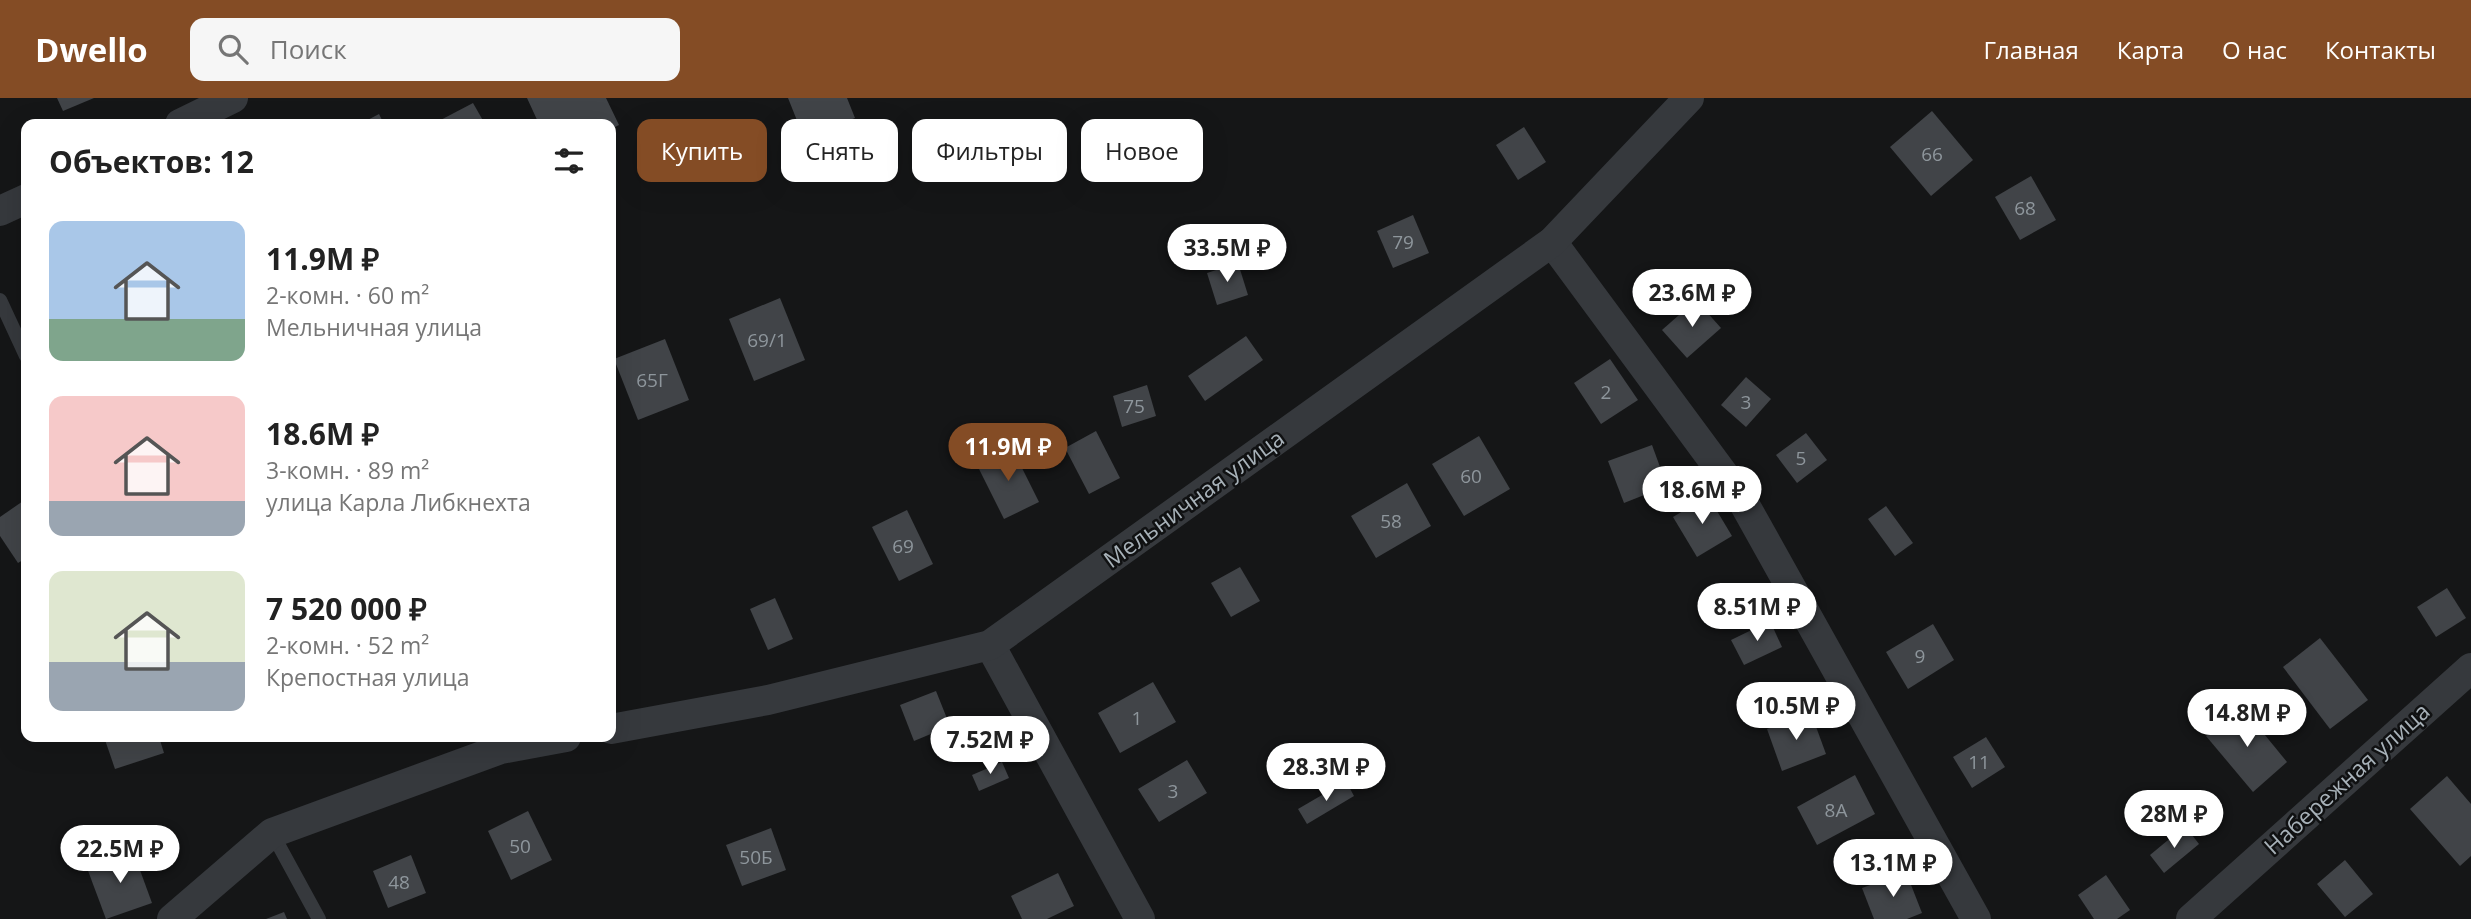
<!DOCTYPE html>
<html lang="ru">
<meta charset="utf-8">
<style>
body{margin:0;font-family:"Open Sans",sans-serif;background:#f6f6f6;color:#222;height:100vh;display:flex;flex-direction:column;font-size:26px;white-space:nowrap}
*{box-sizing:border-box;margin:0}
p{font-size:23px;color:#767676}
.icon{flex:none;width:38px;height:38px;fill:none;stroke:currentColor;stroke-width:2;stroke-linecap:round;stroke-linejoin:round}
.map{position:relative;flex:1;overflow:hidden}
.sheet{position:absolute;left:21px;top:21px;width:595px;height:623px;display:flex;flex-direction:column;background:#fff;border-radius:14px;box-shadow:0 7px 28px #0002}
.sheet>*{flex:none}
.top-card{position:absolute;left:637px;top:21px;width:665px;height:63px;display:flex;gap:14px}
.price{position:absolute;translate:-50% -60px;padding:0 16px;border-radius:24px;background:#fff;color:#222;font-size:23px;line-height:46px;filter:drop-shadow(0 2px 4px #0008)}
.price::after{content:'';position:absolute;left:50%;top:42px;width:21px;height:16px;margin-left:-10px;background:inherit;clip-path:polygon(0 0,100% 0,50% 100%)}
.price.selected{background:#844c25;color:#fff}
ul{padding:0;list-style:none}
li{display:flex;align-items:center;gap:21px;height:175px;padding:0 28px}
li span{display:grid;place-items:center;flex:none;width:196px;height:140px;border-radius:14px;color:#555}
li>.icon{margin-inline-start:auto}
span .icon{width:84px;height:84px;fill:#fffc;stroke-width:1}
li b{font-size:30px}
h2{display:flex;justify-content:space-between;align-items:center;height:84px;padding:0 28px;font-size:30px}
.chip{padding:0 24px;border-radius:14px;background:#fff;box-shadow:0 7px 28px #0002;font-size:24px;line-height:63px}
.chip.selected{background:#844c25;color:#fff}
header{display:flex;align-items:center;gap:42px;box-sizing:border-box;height:98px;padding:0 35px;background:#844c25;color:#fff}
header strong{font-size:33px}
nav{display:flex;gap:38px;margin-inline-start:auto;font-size:24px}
.search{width:490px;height:63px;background:#f6f6f6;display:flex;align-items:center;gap:18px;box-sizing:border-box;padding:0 24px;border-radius:14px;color:#767676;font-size:26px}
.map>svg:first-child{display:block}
.building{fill:#414448}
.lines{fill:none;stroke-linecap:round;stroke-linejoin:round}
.service{stroke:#36393d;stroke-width:14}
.minor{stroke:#36393d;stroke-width:30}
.labels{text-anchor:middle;stroke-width:5;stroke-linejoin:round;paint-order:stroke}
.number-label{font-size:19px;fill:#8e969c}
.street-label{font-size:23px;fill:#a7b1b8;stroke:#101112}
</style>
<header>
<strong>Dwello</strong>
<div class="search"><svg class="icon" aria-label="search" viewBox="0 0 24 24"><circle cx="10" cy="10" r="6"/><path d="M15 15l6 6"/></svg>Поиск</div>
<nav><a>Главная</a><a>Карта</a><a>О нас</a><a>Контакты</a></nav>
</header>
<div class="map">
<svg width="2471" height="821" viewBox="0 0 2471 821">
<rect width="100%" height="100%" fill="#151617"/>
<g class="building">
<polygon points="57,0 94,0 63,13"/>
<polygon points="527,0 606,0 619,27 611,31 611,26 539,26"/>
<polygon points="788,0 847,0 855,20 804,40"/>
<polygon points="473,5 485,26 433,26"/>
<polygon points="1932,13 1973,62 1931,98 1890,49"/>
<polygon points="379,16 384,26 360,26"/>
<polygon points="1524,29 1546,64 1518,82 1496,47"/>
<polygon points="2031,78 2056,122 2020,142 1995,99"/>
<polygon points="1413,117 1429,155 1393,170 1377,133"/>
<polygon points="1238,165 1248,197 1217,207 1207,175"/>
<polygon points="780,200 805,262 754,283 729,221"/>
<polygon points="1696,202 1721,230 1687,260 1662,232"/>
<polygon points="1246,238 1263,262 1205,303 1188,278"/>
<polygon points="665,241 689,302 638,322 614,261"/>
<polygon points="1610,261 1638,302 1601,326 1574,285"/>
<polygon points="1746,279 1771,301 1746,329 1721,307"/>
<polygon points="1147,287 1156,318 1122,329 1113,298"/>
<polygon points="1096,333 1120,380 1089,396 1065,350"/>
<polygon points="1806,335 1827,362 1797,385 1776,357"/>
<polygon points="1479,338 1510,391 1464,418 1432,366"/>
<polygon points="1652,347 1667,388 1624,405 1608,363"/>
<polygon points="1012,350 1039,404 1004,421 977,367"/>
<polygon points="1407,385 1431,428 1376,460 1351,418"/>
<polygon points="1708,398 1732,438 1697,459 1673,419"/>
<polygon points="26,401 26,460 18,465 0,438 0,419"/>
<polygon points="1886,408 1913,445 1895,458 1868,421"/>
<polygon points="907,412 933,466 899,483 872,429"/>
<polygon points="1240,469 1260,503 1231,519 1211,485"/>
<polygon points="2447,490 2466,520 2436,539 2417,509"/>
<polygon points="775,500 793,541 768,552 750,511"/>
<polygon points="1770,523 1782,549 1744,567 1731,542"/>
<polygon points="1933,526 1954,562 1908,591 1886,554"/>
<polygon points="2320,540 2368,602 2330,631 2283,569"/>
<polygon points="1153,584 1176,624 1120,655 1098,615"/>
<polygon points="936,593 950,628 914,643 900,607"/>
<polygon points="2242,609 2287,664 2253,694 2206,638"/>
<polygon points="1811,615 1826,656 1782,673 1767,631"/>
<polygon points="104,639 159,639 164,655 115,671"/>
<polygon points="1986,639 2005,669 1972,690 1953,659"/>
<polygon points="1187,662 1207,695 1159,724 1138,691"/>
<polygon points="1002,664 1009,680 979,693 972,677"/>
<polygon points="1855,677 1875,716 1817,747 1797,709"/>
<polygon points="2447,678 2471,706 2471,758 2460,768 2410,711"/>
<polygon points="1346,683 1354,698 1307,726 1298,711"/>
<polygon points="528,713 552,762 511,782 488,733"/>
<polygon points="2185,728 2199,746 2164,775 2150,757"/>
<polygon points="771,730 786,772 742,788 726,747"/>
<polygon points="133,753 152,805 106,821 87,770"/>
<polygon points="411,757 426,795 388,810 373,773"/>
<polygon points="2345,762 2373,796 2345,819 2317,786"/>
<polygon points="1906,774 1922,815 1907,821 1874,821 1862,790"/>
<polygon points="1058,775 1074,808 1047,821 1022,821 1011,798"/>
<polygon points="2106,777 2130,812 2117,821 2094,821 2078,797"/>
<polygon points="284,814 287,821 266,821"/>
</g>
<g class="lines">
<g class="service">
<polyline points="0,202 26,258"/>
<polyline points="272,735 319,821"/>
</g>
<g class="minor">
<polyline points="180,26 233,0"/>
<polyline points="0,113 26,101"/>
<polyline points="1552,144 1741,400 1976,821"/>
<polyline points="990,547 1140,821"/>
<polyline points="611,631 768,602 990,547 1552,144 1689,0"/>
<polyline points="172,821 272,735 501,651 566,639"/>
<polyline points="2191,821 2471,570"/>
</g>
</g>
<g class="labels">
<g class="number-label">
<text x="1932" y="63">66</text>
<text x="2025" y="117">68</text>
<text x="1403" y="151">79</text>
<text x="767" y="249">69/1</text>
<text x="652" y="289">65Г</text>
<text x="1606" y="301">2</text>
<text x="1746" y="311">3</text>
<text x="1134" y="315">75</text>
<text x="1801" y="367">5</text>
<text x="1471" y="385">60</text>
<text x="1391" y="430">58</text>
<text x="903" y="455">69</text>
<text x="1920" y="565">9</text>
<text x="1137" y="627">1</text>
<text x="1979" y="671">11</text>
<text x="1173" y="700">3</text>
<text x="1836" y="719">8А</text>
<text x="520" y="755">50</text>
<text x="756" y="766">50Б</text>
<text x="399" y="791">48</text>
</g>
<g class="street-label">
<text transform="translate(1194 401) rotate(-36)" y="8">Мельничная улица</text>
<text transform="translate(2347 681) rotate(-42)" y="8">Набережная улица</text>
</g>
</g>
</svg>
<b class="price" style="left:1227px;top:186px">33.5M ₽</b>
<b class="price" style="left:1692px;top:231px">23.6M ₽</b>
<b class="price selected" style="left:1008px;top:385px">11.9M ₽</b>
<b class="price" style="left:1702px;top:428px">18.6M ₽</b>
<b class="price" style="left:1757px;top:545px">8.51M ₽</b>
<b class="price" style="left:1796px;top:644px">10.5M ₽</b>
<b class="price" style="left:2247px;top:651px">14.8M ₽</b>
<b class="price" style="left:990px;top:678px">7.52M ₽</b>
<b class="price" style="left:1326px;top:705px">28.3M ₽</b>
<b class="price" style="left:2174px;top:752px">28M ₽</b>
<b class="price" style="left:120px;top:787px">22.5M ₽</b>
<b class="price" style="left:1893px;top:801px">13.1M ₽</b>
<div class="top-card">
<a class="chip selected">Купить</a>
<a class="chip">Снять</a>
<a class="chip">Фильтры</a>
<a class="chip">Новое</a>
</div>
<section class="sheet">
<h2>Объектов: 12<svg class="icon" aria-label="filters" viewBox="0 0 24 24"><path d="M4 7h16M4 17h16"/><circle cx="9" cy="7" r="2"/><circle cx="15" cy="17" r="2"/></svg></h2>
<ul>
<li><span style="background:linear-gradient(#a9c7e8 70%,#7fa58c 0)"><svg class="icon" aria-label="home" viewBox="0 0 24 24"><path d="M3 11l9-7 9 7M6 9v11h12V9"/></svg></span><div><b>11.9M ₽</b><p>2-комн. · 60 m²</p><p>Мельничная улица</p></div></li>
<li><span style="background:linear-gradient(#f6c9c9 75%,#9aa5b1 0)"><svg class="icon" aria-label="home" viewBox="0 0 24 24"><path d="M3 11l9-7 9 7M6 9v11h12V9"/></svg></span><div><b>18.6M ₽</b><p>3-комн. · 89 m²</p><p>улица Карла Либкнехта</p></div></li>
<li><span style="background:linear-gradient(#dfe7d0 65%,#9aa5b1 0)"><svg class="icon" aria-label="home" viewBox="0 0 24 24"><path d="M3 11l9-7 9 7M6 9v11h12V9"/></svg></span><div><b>7 520 000 ₽</b><p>2-комн. · 52 m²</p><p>Крепостная улица</p></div></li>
</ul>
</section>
</div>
